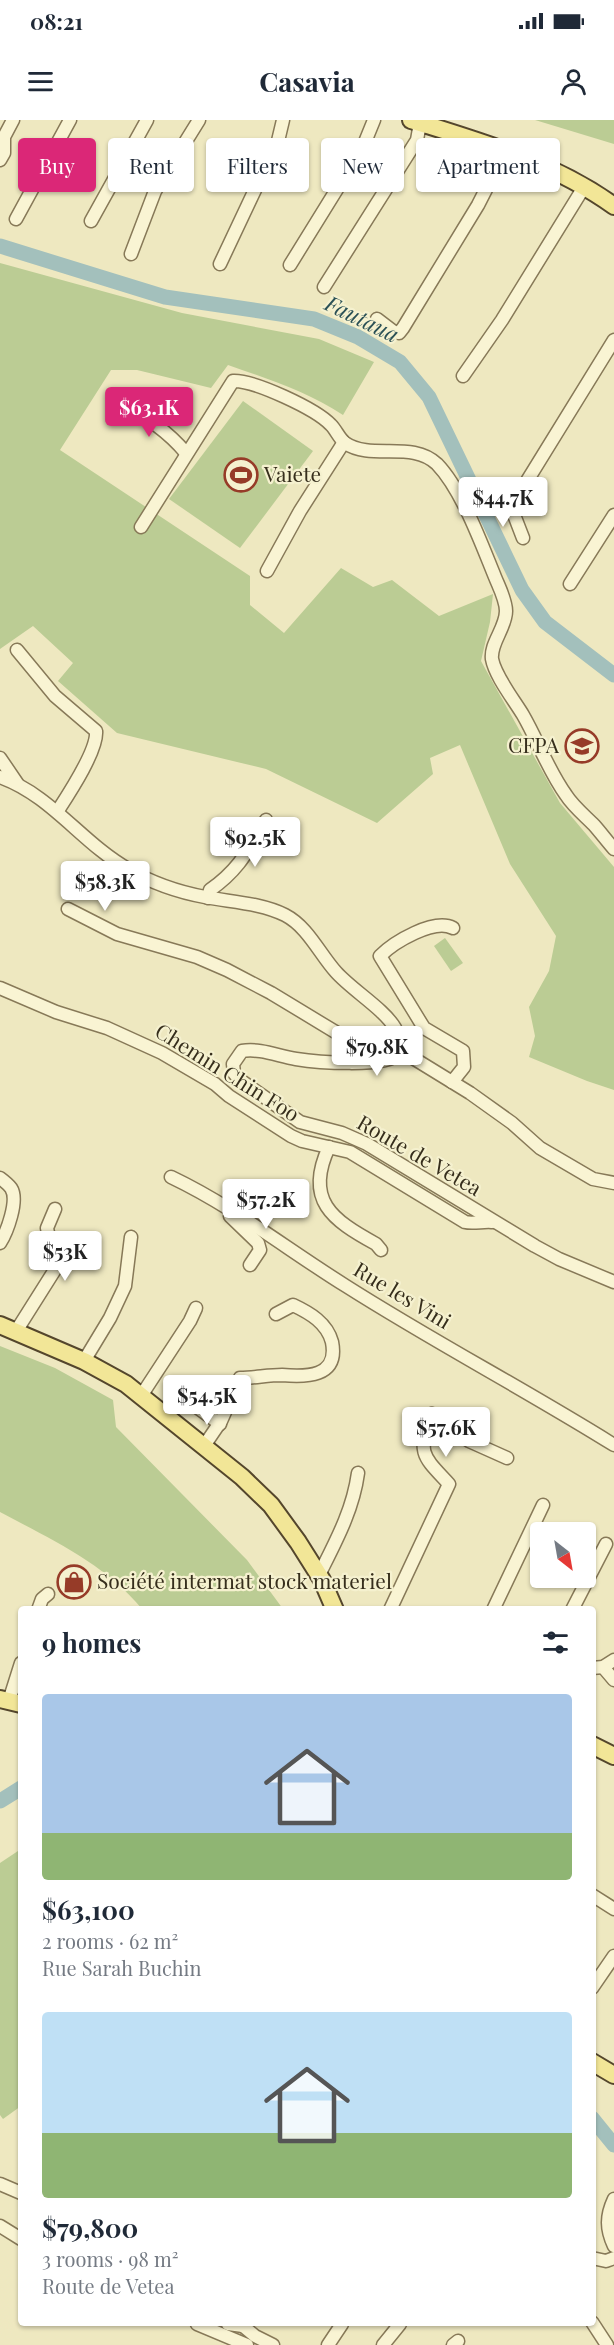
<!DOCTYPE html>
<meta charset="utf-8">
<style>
body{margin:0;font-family:"Playfair Display",serif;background:#f2f2f3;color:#1f2937;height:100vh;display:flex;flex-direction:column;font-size:22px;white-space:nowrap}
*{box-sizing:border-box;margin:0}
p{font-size:20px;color:#747a83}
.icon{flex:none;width:33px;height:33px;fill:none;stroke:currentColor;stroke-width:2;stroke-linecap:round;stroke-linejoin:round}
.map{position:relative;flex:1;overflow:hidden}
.panel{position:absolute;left:18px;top:1486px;width:578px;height:720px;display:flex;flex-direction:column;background:#fff;border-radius:6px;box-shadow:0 2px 4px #0004}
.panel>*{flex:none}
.banner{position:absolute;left:18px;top:18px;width:579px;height:54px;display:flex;gap:12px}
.needle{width:39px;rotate:149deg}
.tools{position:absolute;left:530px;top:1402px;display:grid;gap:12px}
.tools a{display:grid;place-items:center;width:66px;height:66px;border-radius:6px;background:#fff;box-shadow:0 2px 4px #0004;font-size:30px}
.price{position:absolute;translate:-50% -51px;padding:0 14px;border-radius:6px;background:#fff;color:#222;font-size:20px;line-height:39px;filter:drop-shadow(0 2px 3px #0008)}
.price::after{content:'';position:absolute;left:50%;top:36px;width:18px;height:14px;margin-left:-9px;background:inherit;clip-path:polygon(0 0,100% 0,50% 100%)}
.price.on{background:#db2777;color:#fff}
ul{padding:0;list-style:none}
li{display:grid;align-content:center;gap:12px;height:318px;padding:0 24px}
li span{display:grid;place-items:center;height:186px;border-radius:6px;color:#555}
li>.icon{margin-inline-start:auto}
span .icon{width:108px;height:108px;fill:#fffc;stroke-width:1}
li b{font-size:26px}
h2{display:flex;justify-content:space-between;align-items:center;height:72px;padding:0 24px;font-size:26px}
.chip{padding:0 21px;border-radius:6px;background:#fff;box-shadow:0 2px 4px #0004;font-size:21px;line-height:54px}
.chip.on{background:#db2777;color:#fff}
.status{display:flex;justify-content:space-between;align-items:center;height:42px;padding:0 30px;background:#fff;direction:ltr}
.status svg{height:16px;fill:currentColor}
header{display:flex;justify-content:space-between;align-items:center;height:78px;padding:0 24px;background:#fff;font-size:27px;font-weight:700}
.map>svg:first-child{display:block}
.green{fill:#bbcc94}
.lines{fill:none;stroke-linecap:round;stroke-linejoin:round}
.river{stroke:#a3c0bc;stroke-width:15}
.minor-casing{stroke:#877958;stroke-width:15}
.major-casing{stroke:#54462c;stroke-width:20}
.minor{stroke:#f9f4d3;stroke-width:12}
.major{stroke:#f2e697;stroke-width:16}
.labels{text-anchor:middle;stroke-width:4.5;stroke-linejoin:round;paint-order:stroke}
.poi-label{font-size:21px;fill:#362e1c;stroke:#f5f1cf;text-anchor:start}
.street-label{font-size:21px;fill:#362e1c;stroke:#f5f1cf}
.water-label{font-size:22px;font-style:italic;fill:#2b5156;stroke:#f5f1cf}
</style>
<div class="status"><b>08:21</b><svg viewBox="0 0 49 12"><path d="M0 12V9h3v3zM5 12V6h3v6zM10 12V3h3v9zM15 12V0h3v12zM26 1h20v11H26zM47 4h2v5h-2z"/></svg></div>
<header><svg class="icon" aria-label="menu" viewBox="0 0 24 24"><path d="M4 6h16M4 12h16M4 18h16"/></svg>Casavia<svg class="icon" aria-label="person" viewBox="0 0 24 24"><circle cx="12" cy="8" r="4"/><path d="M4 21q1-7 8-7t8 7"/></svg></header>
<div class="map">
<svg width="614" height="2225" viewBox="0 0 614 2225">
<rect width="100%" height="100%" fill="#eee8c0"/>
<g class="green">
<polygon points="535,0 614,0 614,24"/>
<path d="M0 143 182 193 319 219 374 242 343 295C308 272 268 259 228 245L211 268 137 250H111L60 330 250 456V485L284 513 341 448 373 467 392 460 439 496 493 474 490 502 481 541 560 683 614 747V970L587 961 529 937 535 916 529 887 549 851 556 816 510 744 460 625 430 638 433 654 377 703 266 649 117 613 58 561 73 543 33 506 0 529Z"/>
<polygon points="243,281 313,331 240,428 169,379"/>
<polygon points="445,818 463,843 451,851 434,826"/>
<path d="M0 1226 55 1248 113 1280 116 1307 247 1440 283 1489H142C104 1443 52 1420 0 1392Z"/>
<polygon points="21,1729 21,1986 3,1999 0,1995 0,1743"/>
</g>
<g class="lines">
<g class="river">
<polyline points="0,126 165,177 314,199 358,217 400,242 429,277 522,470 545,502 614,555"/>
<polyline points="0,1681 21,1668"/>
<polyline points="592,1998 614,2025"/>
</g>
<g class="minor-casing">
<g id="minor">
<polyline points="0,40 4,33 4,17 13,0"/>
<polyline points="16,99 70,0"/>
<polyline points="91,101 147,0"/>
<polyline points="131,134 155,71 199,0"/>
<polyline points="220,144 278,21 283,0"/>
<polyline points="290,145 363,27 374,0"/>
<polyline points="324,167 417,20 420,3"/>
<polyline points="377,199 394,212 399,213 403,208 478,85 506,30"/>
<polyline points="463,256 502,200 584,67"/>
<path d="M123 287C148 297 169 313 186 333"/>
<path d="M141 407 233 261C254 260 316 289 331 305 336 310 339 318 345 323 372 341 412 320 437 344 462 370 481 423 495 457 499 467 506 480 506 491 506 508 490 523 492 539 495 556 514 580 523 595 538 621 548 650 566 675 573 686 584 695 594 705 601 713 607 721 614 729"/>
<polyline points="523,418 511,387 614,220"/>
<polyline points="267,451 300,391 344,322"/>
<polyline points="570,464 614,395"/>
<path d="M17 530 55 576 96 611C98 630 68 675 57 692"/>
<polyline points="0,638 17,663"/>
<path d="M0 657C51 675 82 723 128 749 152 763 178 772 205 777 231 782 261 783 285 795 308 807 319 833 336 852 352 870 384 889 395 908 399 915 403 927 398 934 387 948 314 942 296 939 278 936 260 928 242 931L233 944 234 953 240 960 300 1002 342 1013 367 1024 535 1126 559 1139 614 1162"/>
<path d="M208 778 210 770C240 749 248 730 266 700"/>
<polyline points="68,789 117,814 197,837 227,850 271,873 352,922 355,927 354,941"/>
<path d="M0 868 56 892 107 908 162 933 215 964 229 976 291 1016 302 1021 350 1032 465 1102C473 1104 484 1101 492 1102"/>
<polyline points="400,930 470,973 512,1003 540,1028 593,1059 614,1063"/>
<path d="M452 962 464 947 463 931 424 908 380 836C394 822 434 798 453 808"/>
<path d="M329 1027C304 1080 332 1100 376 1124L381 1130"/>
<path d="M171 1057C234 1087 288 1130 346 1166 434 1222 526 1270 614 1325"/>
<path d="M0 1058C4 1061 8 1064 11 1068 19 1080 7 1112 0 1123"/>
<polyline points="230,1096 258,1123 260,1130 250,1145"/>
<path d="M15 1213 56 1148C60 1132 49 1123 47 1108L55 1089"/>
<polyline points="84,1241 110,1198 125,1166 131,1117"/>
<polyline points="141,1276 190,1201 196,1188"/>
<polyline points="187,1280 220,1304"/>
<path d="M204 1326 221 1301 240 1258C254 1258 268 1255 282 1255 305 1257 339 1258 332 1222 327 1203 310 1193 293 1185L276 1194"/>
<path d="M319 1455C336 1421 353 1390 358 1353"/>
<polyline points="38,1490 42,1479 48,1474"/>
<path d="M390 1490 449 1364C423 1336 418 1335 429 1296L432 1294 469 1321 507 1338"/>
<polyline points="493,1490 543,1385"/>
<polyline points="572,1490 606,1424"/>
<polyline points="603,1547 614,1560"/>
<polyline points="592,1548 603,1547 614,1540"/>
<polyline points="9,1581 21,1543"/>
<polyline points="592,1775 614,1789"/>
<polyline points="592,1868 614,1836"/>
<polyline points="0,2064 21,2073"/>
<path d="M614 2079C606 2096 606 2109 614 2126"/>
<polyline points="0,2106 21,2119"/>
<polyline points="592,2138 606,2141 614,2138"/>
<polyline points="592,2202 607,2225"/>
<polyline points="197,2204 247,2225"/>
<polyline points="228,2204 243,2206 245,2204"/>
<polyline points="243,2206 255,2216 273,2225"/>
<polyline points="328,2225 342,2204"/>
<polyline points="383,2225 400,2204"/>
<polyline points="453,2225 458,2221"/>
</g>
</g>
<g class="major-casing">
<g id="major">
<path d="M411 0C481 22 553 42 614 86"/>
<polyline points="0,1205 84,1241 126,1264 242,1357 271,1385 298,1422 322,1460 335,1490"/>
<polyline points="0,1579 21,1584"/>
<polyline points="592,1625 614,1636"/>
<polyline points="592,1942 614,1955"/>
</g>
</g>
<use href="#minor" class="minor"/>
<use href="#major" class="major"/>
</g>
<defs>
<g id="stadium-ring" transform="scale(1.725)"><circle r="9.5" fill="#f5f1cf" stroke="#963b28" stroke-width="1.5"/><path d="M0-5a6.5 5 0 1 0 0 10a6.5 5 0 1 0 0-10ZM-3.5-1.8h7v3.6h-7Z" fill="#963b28"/></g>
<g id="university-ring" transform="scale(1.725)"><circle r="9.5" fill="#f5f1cf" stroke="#963b28" stroke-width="1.5"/><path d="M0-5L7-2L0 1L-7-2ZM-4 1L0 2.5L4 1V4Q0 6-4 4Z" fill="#963b28"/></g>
<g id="shop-ring" transform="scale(1.725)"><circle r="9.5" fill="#f5f1cf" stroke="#963b28" stroke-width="1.5"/><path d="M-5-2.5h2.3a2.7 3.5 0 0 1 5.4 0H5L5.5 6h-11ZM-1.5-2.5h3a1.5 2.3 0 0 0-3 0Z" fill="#963b28"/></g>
</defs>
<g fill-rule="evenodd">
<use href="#stadium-ring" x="241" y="355"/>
<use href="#university-ring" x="582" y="626"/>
<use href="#shop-ring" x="74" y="1462"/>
</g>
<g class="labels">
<g class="poi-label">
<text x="264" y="362">Vaiete</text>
<text x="559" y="633" text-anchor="end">CFPA</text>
<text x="97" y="1469">Société intermat stock materiel</text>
</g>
<g class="street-label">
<text transform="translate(227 953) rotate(32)" y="7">Chemin Chin Foo</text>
<text transform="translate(419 1036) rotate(30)" y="7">Route de Vetea</text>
<text transform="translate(402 1176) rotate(31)" y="7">Rue les Vini</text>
</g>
<g class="water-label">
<text transform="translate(362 199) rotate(26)" y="8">Fautaua</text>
</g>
</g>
</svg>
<div class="tools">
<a><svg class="needle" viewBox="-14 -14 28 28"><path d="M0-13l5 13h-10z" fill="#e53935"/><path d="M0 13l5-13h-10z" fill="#747a83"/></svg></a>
</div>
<b class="price on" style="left:149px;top:318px">$63.1K</b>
<b class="price" style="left:503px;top:408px">$44.7K</b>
<b class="price" style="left:255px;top:748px">$92.5K</b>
<b class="price" style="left:105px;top:792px">$58.3K</b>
<b class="price" style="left:377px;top:957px">$79.8K</b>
<b class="price" style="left:266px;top:1110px">$57.2K</b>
<b class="price" style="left:65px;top:1162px">$53K</b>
<b class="price" style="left:207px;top:1306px">$54.5K</b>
<b class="price" style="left:446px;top:1338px">$57.6K</b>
<div class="banner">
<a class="chip on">Buy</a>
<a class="chip">Rent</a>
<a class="chip">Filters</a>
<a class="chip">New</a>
<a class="chip">Apartment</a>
</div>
<section class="panel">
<h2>9 homes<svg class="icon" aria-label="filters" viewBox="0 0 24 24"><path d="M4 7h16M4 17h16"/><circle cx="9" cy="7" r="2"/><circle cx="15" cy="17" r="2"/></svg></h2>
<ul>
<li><span style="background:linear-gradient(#a9c7e8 75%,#8fb573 0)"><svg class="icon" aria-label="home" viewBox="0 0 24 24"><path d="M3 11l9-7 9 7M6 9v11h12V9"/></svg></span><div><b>$63,100</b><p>2 rooms · 62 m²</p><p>Rue Sarah Buchin</p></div></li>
<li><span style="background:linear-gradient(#bfe0f5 65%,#8fb573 0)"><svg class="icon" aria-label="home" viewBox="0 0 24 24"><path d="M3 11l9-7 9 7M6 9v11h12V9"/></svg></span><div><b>$79,800</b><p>3 rooms · 98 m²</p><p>Route de Vetea</p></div></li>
</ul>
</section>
</div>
